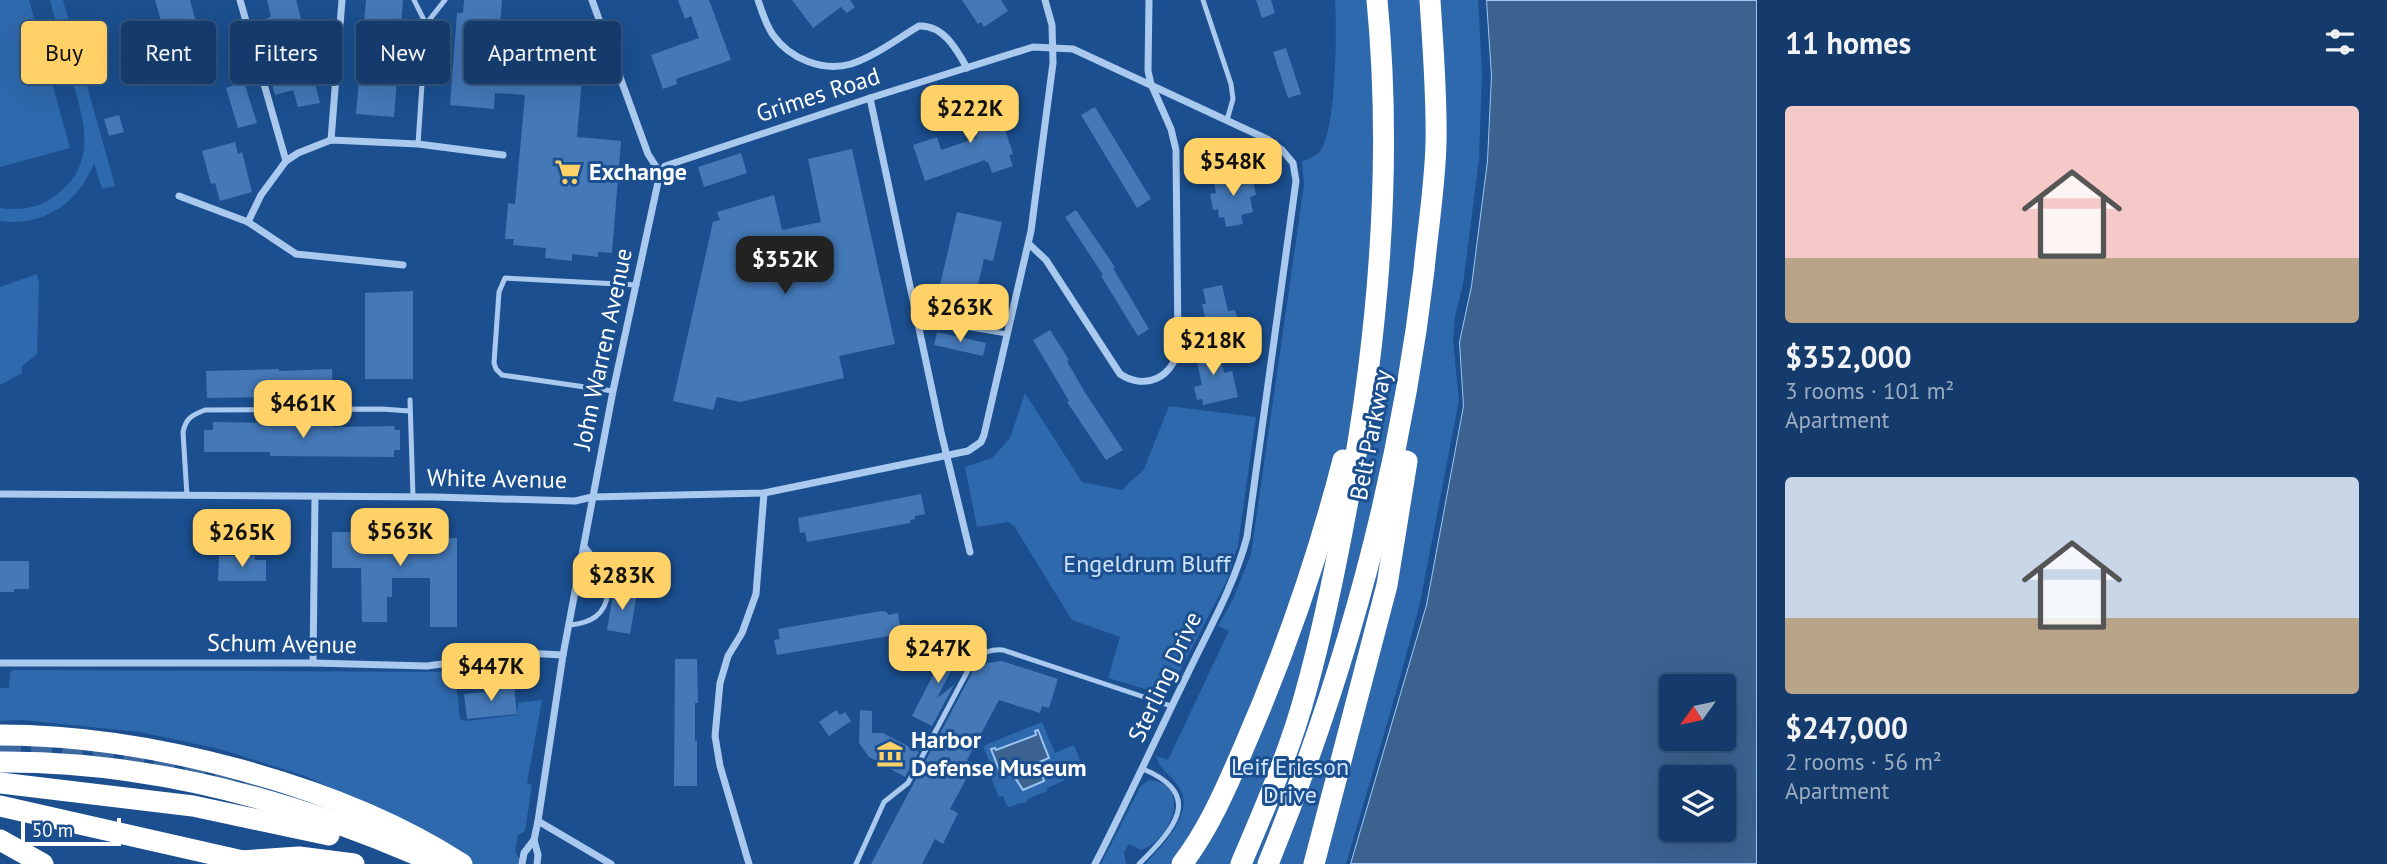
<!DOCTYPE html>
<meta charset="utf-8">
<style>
body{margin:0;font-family:"PT Sans",sans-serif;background:#214673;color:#f1f3f6;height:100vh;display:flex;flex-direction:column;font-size:26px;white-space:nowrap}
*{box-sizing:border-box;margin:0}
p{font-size:23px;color:#9dadc1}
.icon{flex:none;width:38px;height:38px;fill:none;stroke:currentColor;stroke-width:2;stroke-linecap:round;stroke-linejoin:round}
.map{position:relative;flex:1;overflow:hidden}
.side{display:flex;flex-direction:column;background:#143b6b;width:630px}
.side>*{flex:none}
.hud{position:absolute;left:21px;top:21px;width:665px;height:63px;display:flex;gap:14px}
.needle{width:46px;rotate:237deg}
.fabs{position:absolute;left:1659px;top:674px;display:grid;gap:14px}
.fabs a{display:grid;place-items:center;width:77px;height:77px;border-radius:7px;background:#143b6b;box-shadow:0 7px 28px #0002,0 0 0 2px #33557e;font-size:35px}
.scale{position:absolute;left:21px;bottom:18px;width:100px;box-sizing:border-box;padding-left:7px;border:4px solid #fff;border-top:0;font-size:19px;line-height:24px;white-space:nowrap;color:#fff;-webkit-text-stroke:5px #1b4f8f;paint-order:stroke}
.price{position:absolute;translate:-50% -60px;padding:0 16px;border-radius:14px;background:#ffd166;color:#111;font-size:23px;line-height:46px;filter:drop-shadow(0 2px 4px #0008)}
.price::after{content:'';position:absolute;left:50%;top:42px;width:21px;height:16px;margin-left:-10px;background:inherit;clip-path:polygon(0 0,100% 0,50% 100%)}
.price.current{background:#222;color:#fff}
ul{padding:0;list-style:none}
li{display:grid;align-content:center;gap:14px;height:371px;padding:0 28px}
li span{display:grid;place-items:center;height:217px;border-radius:7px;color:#555}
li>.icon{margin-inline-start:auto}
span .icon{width:126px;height:126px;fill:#fffc;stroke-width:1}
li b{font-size:30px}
h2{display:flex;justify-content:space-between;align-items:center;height:84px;padding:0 28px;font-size:30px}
.pill{padding:0 24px;border-radius:7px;background:#143b6b;box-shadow:0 7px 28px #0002,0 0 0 2px #33557e;font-size:24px;line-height:63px}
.pill.current{background:#ffd166;color:#111}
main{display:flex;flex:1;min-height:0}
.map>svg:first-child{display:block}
.green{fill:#2e69ad}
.water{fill:#3c6290;stroke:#9cc4f0;stroke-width:2;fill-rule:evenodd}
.pier{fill:#1b4f8f}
.building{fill:#4478b7}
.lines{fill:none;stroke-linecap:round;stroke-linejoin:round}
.highway-tunnel{stroke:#3d69a0;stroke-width:21;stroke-dasharray:21 10;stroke-linecap:butt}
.lane{stroke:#a9c9ee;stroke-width:5}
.street{stroke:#a9c9ee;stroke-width:7}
.highway{stroke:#fff;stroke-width:21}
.labels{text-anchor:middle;stroke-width:6;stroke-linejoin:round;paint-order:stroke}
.street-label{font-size:24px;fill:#fff;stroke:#1b4f8f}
.poi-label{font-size:24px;font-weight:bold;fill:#fff;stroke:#1b4f8f;text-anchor:start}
.park-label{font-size:24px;fill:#cfe3fa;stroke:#1b4f8f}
</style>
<main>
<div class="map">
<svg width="1757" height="864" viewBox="0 0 1757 864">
<rect width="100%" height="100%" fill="#1b4f8f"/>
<g class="green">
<polygon points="0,0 29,0 70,148 0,167"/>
<path d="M50 0H63L115 186 102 189 94 163C79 203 43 227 0 221V208C20 211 40 208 56 195 101 162 82 116 70 72 63 48 56 24 50 0Z"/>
<path d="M1335 0H1478L1482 72 1479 159 1463 284 1455 317 1453 340 1459 400 1420 603 1350 864H1145C1161 847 1196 813 1179 787 1171 775 1160 770 1156 756L1168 760 1229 631 1218 626 1233 599 1251 554 1304 185 1302 161C1311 158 1319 156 1323 146 1336 120 1337 31 1335 0Z"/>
<polygon points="37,274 39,284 37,354 22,366 22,373 0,385 0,287"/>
<polygon points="1025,393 1082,482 1122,490 1144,469 1169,406 1256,417 1238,545 1228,578 1171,689 1162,694 1108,678 1120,637 1072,620 1014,526 1008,522 977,527 965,467 992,458 1010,438"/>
<polygon points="13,670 455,672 460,719 466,721 517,715 518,703 542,700 527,783 532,785 525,831 518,835 515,851 520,860 519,864 472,864 380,811 305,776 219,749 140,732 22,720 0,721 0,688 9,688 10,673"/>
<path d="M1042 722 1055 753 1074 745 1083 768 1064 776 1065 780 1047 788V791L1028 799 1026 803H1020L1010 807 1007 806 1003 796 999 797C995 787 990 777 987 767L990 764 983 746Z"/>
<path d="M1149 780C1194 784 1171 841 1141 850L1129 844 1124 852 1126 864H1101L1140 787Z"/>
</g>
<g class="water">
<path d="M1486 0H1757V864H1350L1426 605 1463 406 1459 342 1471 286 1487 161 1491 76ZM1671 686H1724V738H1671ZM1671 777H1724V830H1671Z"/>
<polygon points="1038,730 1049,758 1039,762 1044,781 1023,790 1012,773 1002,777 991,749 995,748 996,750 1036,735 1035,731"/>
</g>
<polygon class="pier" points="1482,0 1486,0 1491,76 1487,161 1471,286 1459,342 1463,406 1426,605 1350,864 1346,864 1422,604 1460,406 1455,341 1467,285 1483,161 1488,76"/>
<g class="building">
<polygon points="155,0 190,0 199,33 167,42"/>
<polygon points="267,0 296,0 319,83 315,84 320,103 298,107 293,90 275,95 255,22 271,17"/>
<polygon points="366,0 403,0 394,117 356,114"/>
<polygon points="464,0 502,0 498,57 528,59 530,34 561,36 560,49 579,51 579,54 584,55 577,137 621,141 612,253 598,252 598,257 572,254 572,261 545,258 546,248 513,245 514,239 505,239 508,203 515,204 525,95 495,93 494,109 450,105 457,13 463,13"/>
<polygon points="678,0 709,0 731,60 676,79 677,84 663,89 651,55 699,38 691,16 685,19"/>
<polygon points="792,0 850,0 855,7 847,13 841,7 813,28"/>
<polygon points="962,0 1001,0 1008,11 984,27 981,22 978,24"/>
<polygon points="1256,0 1271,0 1275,13 1262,18"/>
<polygon points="1286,48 1301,94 1288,98 1273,52"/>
<polygon points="244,82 257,123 238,128 226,88"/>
<polygon points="991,96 995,106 997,105 1013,154 1009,155 1013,166 992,173 988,162 985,162 985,160 925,181 913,145 937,137 941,150 977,138 969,104"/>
<polygon points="1095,107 1151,199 1137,208 1081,115"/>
<polygon points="119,115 124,132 109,136 104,119"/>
<polygon points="235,142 238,154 242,152 252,192 220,201 215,183 211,184 202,151"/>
<polygon points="852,149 895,344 839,356 844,378 740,402 717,397 713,410 673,401 713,222 720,220 717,212 774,195 782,230 821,222 808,159"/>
<polygon points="741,153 747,173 704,187 698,167"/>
<polygon points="1239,173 1241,182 1253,180 1256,195 1250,197 1253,212 1241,215 1243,224 1226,227 1224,217 1219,218 1218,209 1213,210 1210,194 1216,193 1213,178"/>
<polygon points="1076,210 1115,267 1113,268 1149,329 1138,336 1101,276 1103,275 1065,217"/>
<polygon points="957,212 1002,222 993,261 984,259 977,289 991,292 986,315 940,305 944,286 940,285"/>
<polygon points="1222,285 1228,311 1235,310 1238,320 1207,327 1202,304 1206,304 1203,289"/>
<polygon points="413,291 413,379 365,379 365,293"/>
<polygon points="1050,330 1069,360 1067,361 1084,391 1123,450 1106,460 1067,402 1069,401 1033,340"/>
<polygon points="937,332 986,343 983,356 934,345"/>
<polygon points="1218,344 1224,373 1232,371 1238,397 1203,405 1202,399 1197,400 1194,387 1202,385 1194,349"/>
<polygon points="279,369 279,371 332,369 333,396 207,398 206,371"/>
<polygon points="213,422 270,423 270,426 300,426 300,423 334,424 334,427 394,426 395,430 400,430 400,450 394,450 394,457 270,456 270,452 204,452 204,430 213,430"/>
<polygon points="921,494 925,514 915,516 915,519 910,520 910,523 807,542 805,532 800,533 798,518"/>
<polygon points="373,520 392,520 392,532 432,532 432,538 457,538 457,627 430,627 430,578 392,578 392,597 387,597 387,622 362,622 361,568 332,568 332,532 373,532"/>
<polygon points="219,556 255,556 255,560 266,560 266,581 218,581"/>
<polygon points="0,561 29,561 29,589 14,589 14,592 0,592"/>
<polygon points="614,589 637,593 630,634 607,630"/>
<polygon points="881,611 887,612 888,615 898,613 901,634 777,655 774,640 780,639 778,629"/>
<polygon points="948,640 963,648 937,698 954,685 932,726 912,716 936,669 934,667"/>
<polygon points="675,659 697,659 698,703 695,703 695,741 697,741 697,786 674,786"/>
<polygon points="1002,661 1058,679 1049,708 1042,706 1040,713 999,700 967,760 974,764 950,809 958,813 943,844 935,839 922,864 871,864 974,669 987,663"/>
<polygon points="514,685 517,714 467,719 464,694 485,692 484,688"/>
<polygon points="836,710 840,715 845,712 851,721 829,736 819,722"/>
<polygon points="860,710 872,711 872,733 883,733 919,752 905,777 869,757 859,743"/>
</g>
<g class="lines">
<path class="highway-tunnel" d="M0 749C94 748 184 763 273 790"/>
<g class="lane">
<polyline points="414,0 426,24 445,0"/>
<polyline points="1203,0 1231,84 1233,99 1227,120"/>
<polyline points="418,144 426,24"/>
<polyline points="917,319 1007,334"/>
<polyline points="613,391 502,375 496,369 494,363 499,292 505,278 637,285"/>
<polyline points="410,400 413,497"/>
<path d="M187 496 183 432C186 418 192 415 205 410L381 409 410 411"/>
<path d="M570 625C591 623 605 615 608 593 609 587 610 582 607 577 602 565 591 555 584 545"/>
<path d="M856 864 884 802 908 783 974 659C984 652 991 649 1003 650L1171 706"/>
<path d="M1139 864C1173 830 1206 795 1143 769"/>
</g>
<g class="street">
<polyline points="240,0 286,161"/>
<path d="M758 0C762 12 766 25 773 35 790 59 823 72 851 64 875 56 897 39 919 26 943 25 956 48 967 68"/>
<polyline points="870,98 941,432 970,552"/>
<polyline points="331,140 342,0"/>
<path d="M660 173 665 166 870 98 1033 47 1073 49 1269 140 1282 150 1293 163 1296 181 1247 537C1234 586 1209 629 1187 675 1156 738 1127 802 1095 864"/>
<polyline points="179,196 248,222 296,254 403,265"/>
<polyline points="248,222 261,195 286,161 298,153 331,140 418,144 503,155"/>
<path d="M1029 244 1046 260 1120 374C1146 391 1174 377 1178 347L1176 150 1171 129 1151 84 1148 71 1149 0"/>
<polyline points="0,494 435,497 575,501 592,497 764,493 968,451 981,442 984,435 1031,231 1053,63 1052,25 1045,0"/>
<polyline points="0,663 313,663 427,666 525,653 563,655"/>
<polyline points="313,663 315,497"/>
<polyline points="538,821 611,864"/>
<polyline points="534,840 538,855 537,864"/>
<polyline points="522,864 524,853 534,840 538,821 563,655 613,391 660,173 648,154 592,0"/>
<polyline points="749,864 720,766 715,736 720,683 728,656 742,633 756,594 764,493"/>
</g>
<g class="highway">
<path d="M0 735C146 735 338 784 462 864"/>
<path d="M0 762C150 761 297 801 433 862"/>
<polyline points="0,783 193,806 329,835"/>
<polyline points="0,806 256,864"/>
<polyline points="0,840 43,864"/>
<polyline points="241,861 299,857 354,864"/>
<path d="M1182 864C1209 829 1226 788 1244 747 1284 655 1318 557 1343 460"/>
<path d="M1241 864C1265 807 1290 751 1306 691 1324 626 1337 561 1349 495 1379 331 1393 166 1377 0"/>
<path d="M1268 864C1346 673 1400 475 1424 270 1428 228 1435 185 1436 143 1437 95 1433 48 1430 0"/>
<polyline points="1314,864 1387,585 1407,461"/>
</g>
</g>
<defs>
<g id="supermarket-bare" transform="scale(2.1)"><path d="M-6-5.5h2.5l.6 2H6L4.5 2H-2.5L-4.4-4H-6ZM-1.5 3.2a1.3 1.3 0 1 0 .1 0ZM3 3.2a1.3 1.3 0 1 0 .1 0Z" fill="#ffd166" stroke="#1b4f8f" stroke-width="2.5" paint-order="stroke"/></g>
<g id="museum-bare" transform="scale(2.1)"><path d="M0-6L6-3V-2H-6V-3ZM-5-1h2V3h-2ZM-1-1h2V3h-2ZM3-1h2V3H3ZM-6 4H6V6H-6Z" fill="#ffd166" stroke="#1b4f8f" stroke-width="2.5" paint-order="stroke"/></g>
</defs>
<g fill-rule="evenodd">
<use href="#supermarket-bare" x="568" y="172"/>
<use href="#museum-bare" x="890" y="754"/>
</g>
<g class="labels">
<g class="street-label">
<text transform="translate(818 95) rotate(-18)" y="8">Grimes Road</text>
<text transform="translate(603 349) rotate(-78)" y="8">John Warren Avenue</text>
<text transform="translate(1371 435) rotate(-79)" y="8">Belt Parkway</text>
<text transform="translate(497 479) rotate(1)" y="8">White Avenue</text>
<text transform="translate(282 644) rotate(1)" y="8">Schum Avenue</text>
<text transform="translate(1165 677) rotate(-65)" y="8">Sterling Drive</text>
</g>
<g class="poi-label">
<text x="589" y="180">Exchange</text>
<text x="911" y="748">Harbor<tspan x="911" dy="28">Defense Museum</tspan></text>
</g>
<g class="park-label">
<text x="1147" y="572">Engeldrum Bluff</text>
<text x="1290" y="775">Leif Ericson<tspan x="1290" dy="28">Drive</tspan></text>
</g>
</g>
</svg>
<div class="fabs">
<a><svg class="needle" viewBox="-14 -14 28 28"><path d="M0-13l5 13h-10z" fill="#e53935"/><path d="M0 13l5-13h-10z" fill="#9dadc1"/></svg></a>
<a><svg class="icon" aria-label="layers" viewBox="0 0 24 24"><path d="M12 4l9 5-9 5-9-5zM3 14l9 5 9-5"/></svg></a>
</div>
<div class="scale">50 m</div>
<b class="price" style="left:970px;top:145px">$222K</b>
<b class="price" style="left:1233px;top:198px">$548K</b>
<b class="price current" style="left:785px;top:296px">$352K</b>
<b class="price" style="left:960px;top:344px">$263K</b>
<b class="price" style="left:1213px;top:377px">$218K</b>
<b class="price" style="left:303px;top:440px">$461K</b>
<b class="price" style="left:400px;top:568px">$563K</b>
<b class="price" style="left:242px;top:569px">$265K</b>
<b class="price" style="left:622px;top:612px">$283K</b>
<b class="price" style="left:938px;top:685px">$247K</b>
<b class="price" style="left:491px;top:703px">$447K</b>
<div class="hud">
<a class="pill current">Buy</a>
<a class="pill">Rent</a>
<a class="pill">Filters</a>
<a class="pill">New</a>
<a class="pill">Apartment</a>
</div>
</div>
<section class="side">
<h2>11 homes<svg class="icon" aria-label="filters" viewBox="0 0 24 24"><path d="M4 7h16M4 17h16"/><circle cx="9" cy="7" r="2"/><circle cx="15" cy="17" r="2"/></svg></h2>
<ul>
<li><span style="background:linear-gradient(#f6c9c9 70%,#b9a48a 0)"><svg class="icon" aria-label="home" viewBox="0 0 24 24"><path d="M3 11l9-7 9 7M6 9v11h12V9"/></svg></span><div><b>$352,000</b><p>3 rooms · 101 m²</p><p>Apartment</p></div></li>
<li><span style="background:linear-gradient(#c9d6e8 65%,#b9a48a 0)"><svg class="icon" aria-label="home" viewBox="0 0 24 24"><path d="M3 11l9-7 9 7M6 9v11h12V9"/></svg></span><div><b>$247,000</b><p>2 rooms · 56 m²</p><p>Apartment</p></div></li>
</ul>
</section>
</main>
